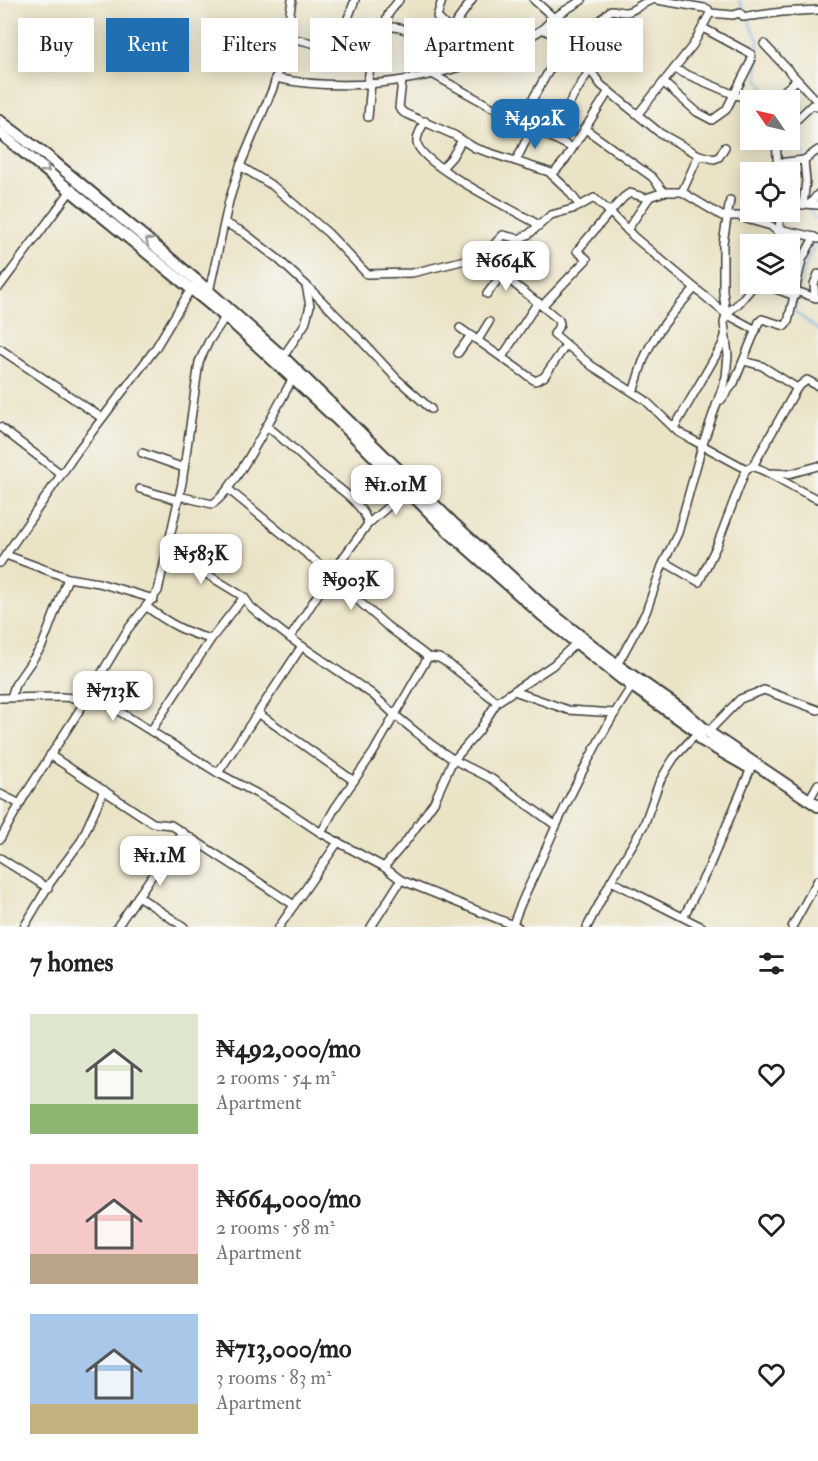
<!DOCTYPE html>
<meta charset="utf-8">
<style>
body{margin:0;font-family:"IM FELL Double Pica",serif;background:#f2f2f2;color:#222;height:100vh;display:flex;flex-direction:column;font-size:22px;white-space:nowrap}
*{box-sizing:border-box;margin:0}
p{font-size:20px;color:#767676}
.icon{flex:none;width:33px;height:33px;fill:none;stroke:currentColor;stroke-width:2;stroke-linecap:round;stroke-linejoin:round}
.map{position:relative;height:927px;overflow:hidden}
.sheet{display:flex;flex-direction:column;background:#fff;flex:1}
.sheet>*{flex:none}
.top-card{position:absolute;left:18px;top:18px;width:783px;height:54px;display:flex;gap:12px}
.needle{width:39px;rotate:304deg}
.buttons{position:absolute;left:740px;top:90px;display:grid;gap:12px}
.buttons a{display:grid;place-items:center;width:60px;height:60px;border-radius:0px;background:#fff;box-shadow:0 3px 15px #0003;font-size:30px}
.price{position:absolute;translate:-50% -51px;padding:0 14px;border-radius:12px;background:#fff;color:#222;font-size:20px;line-height:39px;filter:drop-shadow(0 2px 3px #0008)}
.price::after{content:'';position:absolute;left:50%;top:36px;width:18px;height:14px;margin-left:-9px;background:inherit;clip-path:polygon(0 0,100% 0,50% 100%)}
.price.current{background:#1f6fb2;color:#fff}
ul{padding:0;list-style:none}
li{display:flex;align-items:center;gap:18px;height:150px;padding:0 30px}
li span{display:grid;place-items:center;flex:none;width:168px;height:120px;border-radius:0px;color:#555}
li>.icon{margin-inline-start:auto}
span .icon{width:72px;height:72px;fill:#fffc;stroke-width:1}
li b{font-size:26px}
h2{display:flex;justify-content:space-between;align-items:center;height:72px;padding:0 30px;font-size:26px}
.chip{padding:0 21px;border-radius:0px;background:#fff;box-shadow:0 3px 15px #0003;font-size:21px;line-height:54px}
.chip.current{background:#1f6fb2;color:#fff}
.map>svg:first-child{display:block}
.lines{fill:none;stroke-linecap:round;stroke-linejoin:round}
.stream{stroke:#72aee3;stroke-width:2}
.street-casing{stroke:#3b3a36;stroke-width:10}
.primary-casing{stroke:#3b3a36;stroke-width:14}
.street{stroke:#fff;stroke-width:7}
.primary{stroke:#fff;stroke-width:10}
.oneway{stroke:#999}
</style>
<div class="map">
<svg width="818" height="927" viewBox="0 0 818 927">
<rect width="100%" height="100%" fill="#f6f6f2"/>
<filter id="ink" filterUnits="userSpaceOnUse"><feTurbulence type="fractalNoise" baseFrequency=".0167" numOctaves="2"/><feDisplacementMap in="SourceGraphic" scale="12" xChannelSelector="R" yChannelSelector="G"/><feConvolveMatrix kernelMatrix="1 2 1 2 8 2 1 2 1" color-interpolation-filters="sRGB"/></filter>
<filter id="wash" filterUnits="userSpaceOnUse"><feTurbulence type="fractalNoise" baseFrequency=".008" numOctaves="4" result="noise"/><feDisplacementMap in="SourceGraphic" scale="24" xChannelSelector="R" yChannelSelector="G"/><feGaussianBlur stdDeviation="1.35" result="paint"/><feColorMatrix in="noise" values="0 0 0 0 0 0 0 0 0 0 0 0 0 0 0 0 0 1.4 0 .05"/><feComposite in="paint" operator="in"/></filter>
<g filter="url(#wash)">
<rect width="100%" height="100%" fill="#ebe3c6"/>
<g class="lines">
<g class="stream">
<polyline points="739,0 745,14"/>
<polyline points="748,19 758,40 758,78 772,99"/>
<polyline points="791,127 805,157"/>
<polyline points="809,207 813,217 818,219"/>
<polyline points="799,289 806,263 817,241"/>
<polyline points="797,298 794,311 818,330"/>
</g>
</g>
</g>
<g filter="url(#ink)">
<g class="lines">
<g class="street-casing">
<g id="street">
<polyline points="442,0 437,17 450,30"/>
<polyline points="534,0 554,18"/>
<polyline points="710,13 733,15 740,13 744,17 754,15"/>
<polyline points="752,16 782,12 818,10"/>
<polyline points="543,29 574,48 601,85 660,133 699,155 714,159 719,157 725,147"/>
<polyline points="382,30 389,13 399,0"/>
<polyline points="286,40 300,40 336,49 355,0"/>
<polyline points="764,44 818,102"/>
<path d="M572 47 611 10C617 10 624 14 630 11 638 8 643 2 652 0"/>
<polyline points="438,48 472,0"/>
<polyline points="674,69 735,95 753,100"/>
<polyline points="432,74 506,115 571,147"/>
<path d="M275 78C360 96 468 77 541 30 546 26 550 21 555 17 563 11 573 6 582 0"/>
<polyline points="402,81 399,108 404,113 454,135 475,148 549,172 567,189 580,206"/>
<polyline points="664,83 697,112 712,120 726,110 751,61 751,54 703,28"/>
<path d="M367 84 373 54 382 30C395 20 428 39 439 49 445 54 449 61 454 67"/>
<polyline points="773,100 797,80"/>
<polyline points="638,114 693,45 710,13 708,9 704,8 657,0"/>
<polyline points="368,117 371,83"/>
<path d="M425 121C422 127 416 136 417 143 422 166 516 211 539 225"/>
<polyline points="520,121 554,62 568,43"/>
<polyline points="789,127 812,105 818,107"/>
<polyline points="584,128 652,177 664,192"/>
<polyline points="549,136 589,71"/>
<polyline points="776,140 778,172"/>
<polyline points="804,160 818,150"/>
<polyline points="516,161 532,128"/>
<polyline points="777,163 804,160"/>
<polyline points="240,166 273,186 328,233 367,274 412,273 470,259 485,261 542,306"/>
<polyline points="442,168 452,157 462,140"/>
<polyline points="552,175 565,160 609,91"/>
<polyline points="682,192 699,155"/>
<polyline points="789,203 818,205"/>
<polyline points="810,204 818,194"/>
<polyline points="803,205 806,181 804,160"/>
<polyline points="225,223 243,232 278,259 306,285 310,306 305,324 283,357"/>
<polyline points="779,229 814,237 818,239"/>
<polyline points="627,230 649,198"/>
<polyline points="777,244 781,212"/>
<polyline points="485,261 482,257 503,235 519,239 529,234 551,215 576,208 594,198 610,212 624,197 630,193 646,198 664,192 682,192 722,216 739,216 750,220 771,226 779,233"/>
<polyline points="762,284 795,296"/>
<polyline points="0,286 72,189"/>
<polyline points="307,286 356,335 396,378 431,409"/>
<polyline points="796,291 816,298"/>
<polyline points="209,292 229,201 240,166 273,88 284,51 292,0"/>
<polyline points="487,294 502,274"/>
<polyline points="815,297 814,284 818,274"/>
<polyline points="726,314 739,303 755,284"/>
<path d="M226 316 209 341 199 362 182 483 158 591 128 629 98 679C93 692 100 697 109 705L218 773 282 807 321 833 384 867 401 880 518 927"/>
<polyline points="460,328 535,381 544,377 566,345"/>
<path d="M756 330 726 314 634 237 610 212 577 251 587 259 542 306 559 320 560 324 554 334 592 366 645 400 678 432 746 469 753 466C776 475 795 490 818 499"/>
<polyline points="478,340 489,322"/>
<polyline points="0,349 102,418"/>
<polyline points="458,353 471,335"/>
<polyline points="502,357 538,302"/>
<polyline points="744,361 762,366 797,388 753,466"/>
<polyline points="797,388 807,380 818,386"/>
<path d="M633 392C638 379 641 364 647 352 658 328 678 307 695 288"/>
<polyline points="721,400 734,383 759,322 762,319 785,326 788,322 802,260 814,237"/>
<path d="M266 426C284 438 297 453 313 467 329 483 363 500 368 524L331 574 290 638"/>
<polyline points="0,427 61,474"/>
<polyline points="674,428 722,345 725,336"/>
<polyline points="142,453 184,468"/>
<polyline points="772,473 789,474 818,466"/>
<polyline points="140,489 178,500"/>
<polyline points="228,489 331,574 362,604 387,626 428,657 439,658 449,664 497,702"/>
<path d="M179 496 212 504C233 494 279 403 293 378"/>
<polyline points="368,524 407,490"/>
<polyline points="6,555 68,578 99,583 154,599"/>
<polyline points="166,558 195,567 244,597"/>
<polyline points="664,562 699,582 717,545 746,469"/>
<polyline points="0,563 79,449 155,349 192,287"/>
<path d="M147 607C168 623 186 633 211 639L244 597 251 607 259 614 290 638 372 694 395 715 432 745 454 760 492 779 555 825"/>
<polyline points="617,665 646,612 662,566 678,533 702,446 726,377 728,355 724,323 726,314 723,291 723,243 730,200"/>
<polyline points="514,691 568,710 615,713"/>
<polyline points="11,697 15,685 42,646 68,578"/>
<polyline points="0,698 61,697 86,699"/>
<polyline points="258,713 354,781"/>
<polyline points="151,731 211,639"/>
<polyline points="707,733 740,699 764,690 818,710"/>
<polyline points="50,755 153,823 171,825 294,905"/>
<polyline points="218,773 302,646"/>
<polyline points="0,794 20,804"/>
<polyline points="809,800 818,784"/>
<polyline points="321,833 335,808 373,753 428,657"/>
<polyline points="0,839 25,795 95,686"/>
<polyline points="0,858 48,888"/>
<polyline points="384,867 407,840 434,802 452,762 479,731 497,702 553,665 576,643"/>
<polyline points="611,881 702,927"/>
<polyline points="138,896 184,927"/>
<polyline points="684,916 709,867 751,768"/>
<path d="M513 925C521 899 534 878 544 853 569 796 597 738 632 686"/>
<polyline points="24,927 50,883 81,841 104,790"/>
<polyline points="117,927 182,832"/>
<polyline points="279,927 338,842"/>
<polyline points="371,927 401,880"/>
<polyline points="587,927 611,881 644,825 659,783 667,769 674,758 698,732"/>
<polyline points="792,927 818,880"/>
</g>
</g>
<g class="primary-casing">
<g id="primary">
<polyline points="0,121 47,156 196,280 283,357 455,525 546,609 617,665 684,711 708,732 818,806"/>
<polyline points="0,133 233,323 342,424 448,531 542,615 622,679 698,732 701,740 748,767"/>
</g>
</g>
<use href="#street" class="street"/>
<use href="#primary" class="primary"/>
</g>
<defs><path id="oneway-chevron" d="M-2-3.5L2.5 0L-2 3.5" fill="none" stroke-width="1.6" stroke-linecap="round" stroke-linejoin="round" transform="scale(1.5)"/></defs>
<g class="oneway">
<use href="#oneway-chevron" transform="translate(46 169) rotate(40)"/>
<use href="#oneway-chevron" transform="translate(149 241) rotate(-140)"/>
</g>
</g>
</svg>
<div class="buttons">
<a><svg class="needle" viewBox="-14 -14 28 28"><path d="M0-13l5 13h-10z" fill="#e53935"/><path d="M0 13l5-13h-10z" fill="#767676"/></svg></a>
<a><svg class="icon" aria-label="locate" viewBox="0 0 24 24"><circle cx="12" cy="12" r="6"/><path d="M12 2v4M12 18v4M2 12h4M18 12h4"/></svg></a>
<a><svg class="icon" aria-label="layers" viewBox="0 0 24 24"><path d="M12 4l9 5-9 5-9-5zM3 14l9 5 9-5"/></svg></a>
</div>
<b class="price current" style="left:535px;top:150px">₦492K</b>
<b class="price" style="left:506px;top:292px">₦664K</b>
<b class="price" style="left:396px;top:516px">₦1.01M</b>
<b class="price" style="left:201px;top:585px">₦583K</b>
<b class="price" style="left:351px;top:611px">₦903K</b>
<b class="price" style="left:113px;top:722px">₦713K</b>
<b class="price" style="left:160px;top:887px">₦1.1M</b>
<div class="top-card">
<a class="chip">Buy</a>
<a class="chip current">Rent</a>
<a class="chip">Filters</a>
<a class="chip">New</a>
<a class="chip">Apartment</a>
<a class="chip">House</a>
</div>
</div>
<section class="sheet">
<h2>7 homes<svg class="icon" aria-label="filters" viewBox="0 0 24 24"><path d="M4 7h16M4 17h16"/><circle cx="9" cy="7" r="2"/><circle cx="15" cy="17" r="2"/></svg></h2>
<ul>
<li><span style="background:linear-gradient(#dfe7d0 75%,#8fb573 0)"><svg class="icon" aria-label="home" viewBox="0 0 24 24"><path d="M3 11l9-7 9 7M6 9v11h12V9"/></svg></span><div><b>₦492,000/mo</b><p>2 rooms · 54 m²</p><p>Apartment</p></div><svg class="icon" aria-label="heart" viewBox="0 0 24 24"><path d="M12 20l-8-8c-3-5 5-10 8-4 3-6 11-1 8 4z"/></svg></li>
<li><span style="background:linear-gradient(#f6c9c9 75%,#b9a48a 0)"><svg class="icon" aria-label="home" viewBox="0 0 24 24"><path d="M3 11l9-7 9 7M6 9v11h12V9"/></svg></span><div><b>₦664,000/mo</b><p>2 rooms · 58 m²</p><p>Apartment</p></div><svg class="icon" aria-label="heart" viewBox="0 0 24 24"><path d="M12 20l-8-8c-3-5 5-10 8-4 3-6 11-1 8 4z"/></svg></li>
<li><span style="background:linear-gradient(#a9c7e8 75%,#c2b280 0)"><svg class="icon" aria-label="home" viewBox="0 0 24 24"><path d="M3 11l9-7 9 7M6 9v11h12V9"/></svg></span><div><b>₦713,000/mo</b><p>3 rooms · 83 m²</p><p>Apartment</p></div><svg class="icon" aria-label="heart" viewBox="0 0 24 24"><path d="M12 20l-8-8c-3-5 5-10 8-4 3-6 11-1 8 4z"/></svg></li>
</ul>
</section>
